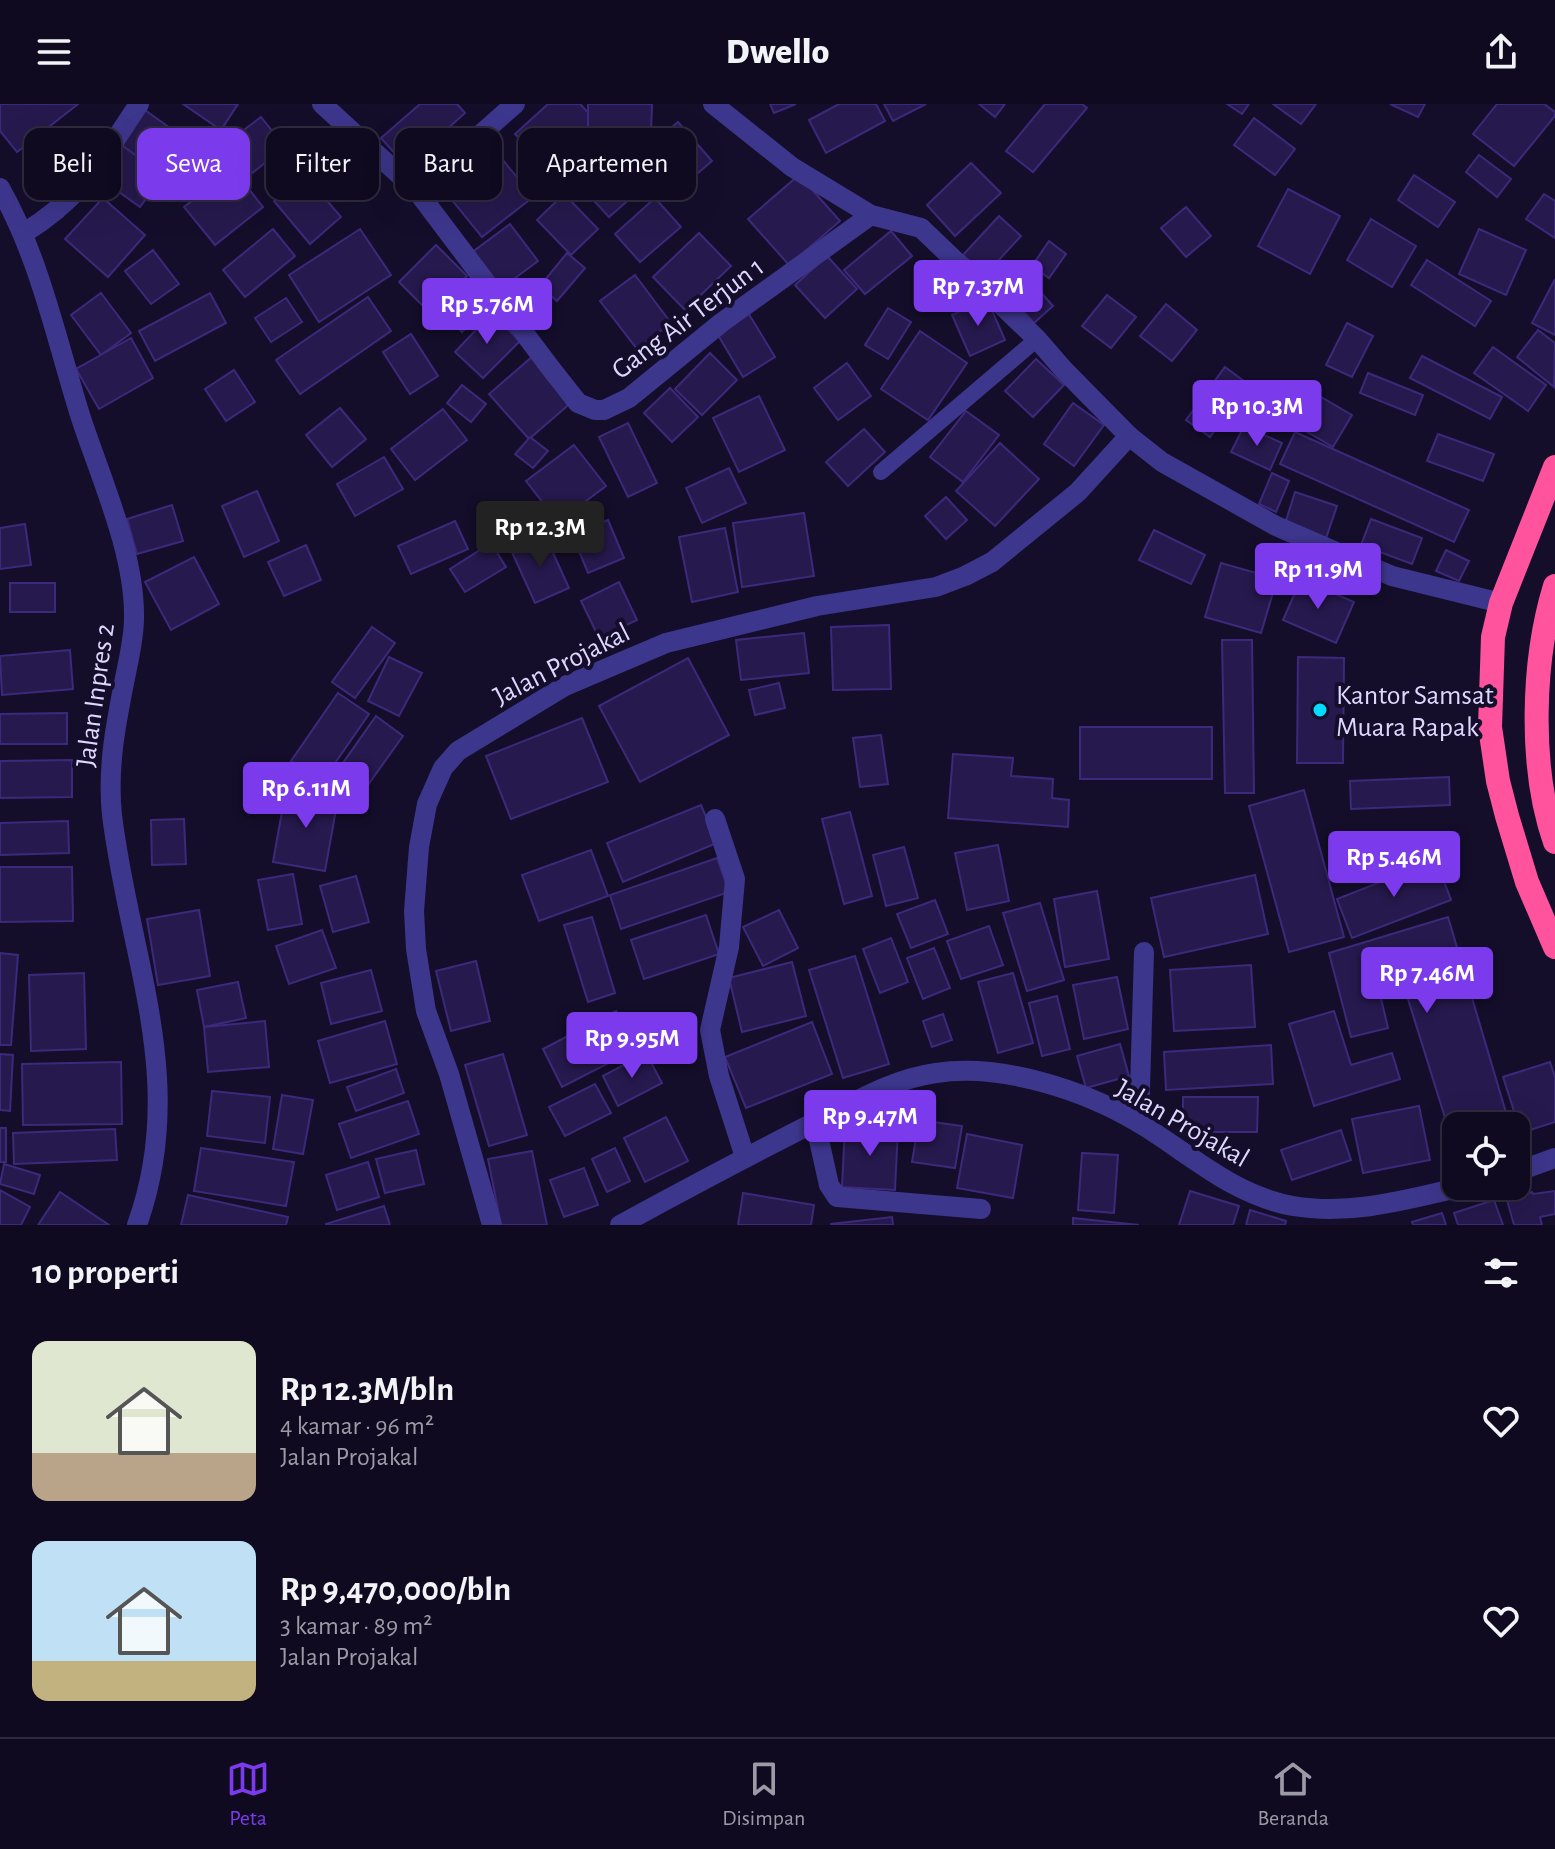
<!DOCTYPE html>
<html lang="id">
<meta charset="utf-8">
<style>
body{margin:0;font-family:"Alegreya Sans",sans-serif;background:#181329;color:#f1f3f6;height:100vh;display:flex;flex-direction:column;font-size:30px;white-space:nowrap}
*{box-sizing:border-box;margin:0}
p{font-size:26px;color:#9b9aa5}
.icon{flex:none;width:44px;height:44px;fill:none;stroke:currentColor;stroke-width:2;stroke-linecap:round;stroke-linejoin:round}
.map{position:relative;height:1121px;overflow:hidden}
.drawer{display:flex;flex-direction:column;background:#0f0a20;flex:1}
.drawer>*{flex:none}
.hud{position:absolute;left:24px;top:24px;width:800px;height:72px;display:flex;gap:16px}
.buttons{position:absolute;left:1442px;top:1008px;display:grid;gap:16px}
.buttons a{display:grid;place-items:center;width:88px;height:88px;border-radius:16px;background:#0f0a20;box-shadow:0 8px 32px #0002,0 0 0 2px #2f2b3e;font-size:40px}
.price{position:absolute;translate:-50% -68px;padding:0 18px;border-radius:8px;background:#7c3aed;color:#fff;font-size:26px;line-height:52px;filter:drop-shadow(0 2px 4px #0008)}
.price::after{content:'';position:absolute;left:50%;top:48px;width:24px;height:18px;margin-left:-12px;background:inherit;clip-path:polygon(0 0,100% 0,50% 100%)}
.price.current{background:#222;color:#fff}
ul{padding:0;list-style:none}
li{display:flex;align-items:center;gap:24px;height:200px;padding:0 32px}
li span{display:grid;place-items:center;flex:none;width:224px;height:160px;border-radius:16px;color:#555}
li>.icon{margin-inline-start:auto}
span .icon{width:96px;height:96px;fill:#fffc;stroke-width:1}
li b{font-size:34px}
h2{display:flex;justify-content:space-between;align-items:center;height:96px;padding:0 32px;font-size:34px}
.pill{padding:0 28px;border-radius:16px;background:#0f0a20;box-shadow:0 8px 32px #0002,0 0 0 2px #2f2b3e;font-size:28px;line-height:72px}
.pill.current{background:#7c3aed;color:#fff}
header{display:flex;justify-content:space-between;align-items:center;height:104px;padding:0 32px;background:#0f0a20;font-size:36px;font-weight:800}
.menu{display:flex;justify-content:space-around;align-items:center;height:112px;border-top:2px solid #2f2b3e;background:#0f0a20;font-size:22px;color:#9b9aa5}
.menu a{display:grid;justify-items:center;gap:4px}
.menu .current{color:#7c3aed}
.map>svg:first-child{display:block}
.building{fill:#26194d;stroke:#3d297b;stroke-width:2}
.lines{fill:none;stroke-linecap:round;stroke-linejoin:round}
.lane{stroke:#3d368d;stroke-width:16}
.street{stroke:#3d368d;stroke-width:20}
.highway{stroke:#ff539e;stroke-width:24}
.poi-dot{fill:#04dbff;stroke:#140e2b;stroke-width:3}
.labels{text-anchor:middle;stroke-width:8;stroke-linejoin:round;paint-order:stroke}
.street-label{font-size:28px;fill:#ded8ff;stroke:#140e2b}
.poi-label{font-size:28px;fill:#ded8ff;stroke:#140e2b;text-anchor:start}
</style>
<header><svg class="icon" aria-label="menu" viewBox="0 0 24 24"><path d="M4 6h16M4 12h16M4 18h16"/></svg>Dwello<svg class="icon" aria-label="share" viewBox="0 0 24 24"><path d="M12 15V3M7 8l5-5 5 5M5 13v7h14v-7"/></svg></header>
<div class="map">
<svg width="1555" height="1121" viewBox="0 0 1555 1121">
<rect width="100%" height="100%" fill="#140e2b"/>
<g class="building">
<polygon points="0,0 78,0 17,48 0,27"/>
<polygon points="183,0 238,0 221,26"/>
<polygon points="420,0 457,0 465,9 406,62 381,34"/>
<polygon points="548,0 580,0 596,17 547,63 515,30"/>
<polygon points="588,0 652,0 651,29 588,27"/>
<polygon points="770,0 796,0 774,9"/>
<polygon points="839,0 876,0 885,17 826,49 809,16"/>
<polygon points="884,0 926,0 893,17"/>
<polygon points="979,0 1005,0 995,13"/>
<polygon points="1045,0 1082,0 1087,4 1033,68 1006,47"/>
<polygon points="1227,0 1249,0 1242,10"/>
<polygon points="1273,0 1316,0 1301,20"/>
<polygon points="1390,0 1425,0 1418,13"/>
<polygon points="1497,0 1544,0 1555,8 1555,12 1514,62 1473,30"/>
<polygon points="145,6 188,37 163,71 120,40"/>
<polygon points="261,13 285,43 251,70 227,39"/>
<polygon points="1254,14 1295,45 1275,71 1234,41"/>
<polygon points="678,18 712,57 676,88 641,50"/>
<polygon points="120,40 163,71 140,103 97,72"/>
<polygon points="498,50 533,93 482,133 447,90"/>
<polygon points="621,50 648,79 609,113 583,85"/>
<polygon points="1479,51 1511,75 1497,93 1466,68"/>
<polygon points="971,59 1001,89 955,132 927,101"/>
<polygon points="233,65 263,103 215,141 184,103"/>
<polygon points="305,71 341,113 310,140 274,97"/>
<polygon points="799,71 840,117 789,161 748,115"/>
<polygon points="1414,71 1455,98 1438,123 1398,96"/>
<polygon points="1288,85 1340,112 1310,170 1258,142"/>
<polygon points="564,90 598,125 571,151 537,116"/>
<polygon points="1544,90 1555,97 1555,134 1526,115"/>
<polygon points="103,94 145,131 108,173 65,135"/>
<polygon points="655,94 681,123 640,158 615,130"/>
<polygon points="1186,103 1211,132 1186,153 1161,124"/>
<polygon points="999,112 1021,132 985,171 963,151"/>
<polygon points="1371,115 1416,142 1392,183 1347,156"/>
<polygon points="510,120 538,157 499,186 471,149"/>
<polygon points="273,125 295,152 245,193 223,166"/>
<polygon points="360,125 391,171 319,218 289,171"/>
<polygon points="1479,125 1526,146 1506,191 1459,170"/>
<polygon points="891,127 912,152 865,190 844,166"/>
<polygon points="699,129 731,162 685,206 653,173"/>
<polygon points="1049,137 1066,150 1049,174 1032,162"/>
<polygon points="436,141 467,172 429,208 399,178"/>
<polygon points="153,146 179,180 151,200 125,167"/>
<polygon points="567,149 585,164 557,197 540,182"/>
<polygon points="827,152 857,185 825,214 795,181"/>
<polygon points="1427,156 1491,197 1475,222 1411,181"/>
<polygon points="635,171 671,219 637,245 600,197"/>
<polygon points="1028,174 1053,202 1034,219 1009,191"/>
<polygon points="1555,175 1555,231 1532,219"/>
<polygon points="480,177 497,194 462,228 445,211"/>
<polygon points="101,189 131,229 101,251 71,211"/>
<polygon points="210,189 226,219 155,257 139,227"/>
<polygon points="1107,191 1136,213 1111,244 1082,222"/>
<polygon points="368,193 391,227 300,290 276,256"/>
<polygon points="286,194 302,218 271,238 255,214"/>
<polygon points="987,195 1005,236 970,252 952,211"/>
<polygon points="1166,200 1197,226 1172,257 1140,232"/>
<polygon points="888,204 911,218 888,255 865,241"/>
<polygon points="747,207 775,253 743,273 715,226"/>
<polygon points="491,210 520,237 483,274 455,248"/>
<polygon points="1347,219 1373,232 1352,273 1326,261"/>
<polygon points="1538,226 1555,239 1554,283 1517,253"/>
<polygon points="920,227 967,259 928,316 881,285"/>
<polygon points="411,230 438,272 410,290 383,248"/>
<polygon points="131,234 153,274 99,305 76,265"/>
<polygon points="1493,243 1546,281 1528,307 1474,269"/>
<polygon points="710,249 737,276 702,311 675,285"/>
<polygon points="533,252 573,297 529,335 489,290"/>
<polygon points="1422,252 1502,293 1490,315 1410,274"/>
<polygon points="1036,255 1064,281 1033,313 1005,287"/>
<polygon points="847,259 871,292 838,316 814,284"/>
<polygon points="1225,263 1248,280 1210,333 1186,316"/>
<polygon points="234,266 255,298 226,317 205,285"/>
<polygon points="1368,269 1423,291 1415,311 1360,289"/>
<polygon points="1266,279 1308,302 1294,326 1253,303"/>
<polygon points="462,281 486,300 471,318 447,299"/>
<polygon points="670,284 698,313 672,338 644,309"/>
<polygon points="1316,290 1352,311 1333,343 1297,322"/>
<polygon points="759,292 785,346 739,368 713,314"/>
<polygon points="1073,299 1104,321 1074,362 1044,340"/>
<polygon points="340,304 366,335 332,363 306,331"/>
<polygon points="443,305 467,336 415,376 391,345"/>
<polygon points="966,307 999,331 963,378 930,353"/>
<polygon points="628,319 657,379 628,393 599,333"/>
<polygon points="1244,322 1282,339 1270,366 1231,348"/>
<polygon points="864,325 885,348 848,382 826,358"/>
<polygon points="1295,328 1469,406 1454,438 1280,360"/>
<polygon points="1438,330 1494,350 1483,377 1427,357"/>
<polygon points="530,333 548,347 533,364 515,350"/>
<polygon points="1000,339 1039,375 995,422 956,387"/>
<polygon points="574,341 606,382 558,418 526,377"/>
<polygon points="384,353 403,385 355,412 337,380"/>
<polygon points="729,364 746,399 702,419 686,384"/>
<polygon points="1272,369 1289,377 1276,408 1259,400"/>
<polygon points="257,387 279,437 244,453 222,402"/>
<polygon points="1295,388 1337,402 1325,437 1284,423"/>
<polygon points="946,393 967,416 946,435 925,412"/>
<polygon points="172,401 183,437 137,450 127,415"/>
<polygon points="804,409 814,472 742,483 733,419"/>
<polygon points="1371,415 1422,434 1412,460 1361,441"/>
<polygon points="608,416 624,454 588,469 572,430"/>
<polygon points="455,417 468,445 411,470 398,442"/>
<polygon points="25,420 31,461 0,465 0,424"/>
<polygon points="725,424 738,488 692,498 679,433"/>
<polygon points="1154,426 1205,451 1191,480 1139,456"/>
<polygon points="545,431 569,484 535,499 511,446"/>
<polygon points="491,439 506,463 465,488 450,465"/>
<polygon points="306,441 321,476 284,492 268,458"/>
<polygon points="1446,446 1469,457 1459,477 1436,467"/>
<polygon points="194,453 219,500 171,526 145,478"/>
<polygon points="1221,459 1277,475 1261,529 1205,513"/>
<polygon points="1301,475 1354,498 1336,539 1283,516"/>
<polygon points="619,478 637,516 599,534 581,497"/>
<rect x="10" y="479" width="45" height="29"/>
<polygon points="889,521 891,585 833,586 831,523"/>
<polygon points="372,523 395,539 355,594 332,578"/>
<polygon points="804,529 809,569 741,576 736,536"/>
<polygon points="1222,536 1252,536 1254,689 1225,689"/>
<polygon points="70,546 73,585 2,591 0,552"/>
<polygon points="389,553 422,569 399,612 368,597"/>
<polygon points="1298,553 1344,554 1343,659 1297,659"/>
<polygon points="688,554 729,631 640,678 599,602"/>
<polygon points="779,579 785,604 755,611 749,586"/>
<polygon points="338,589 369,610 322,678 291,657"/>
<polygon points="67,609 67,640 0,640 0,610"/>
<polygon points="376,612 403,632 360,692 333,673"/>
<polygon points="582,614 608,678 511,715 486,652"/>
<rect x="1080" y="623" width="132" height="52"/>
<polygon points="881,631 888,680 860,683 853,634"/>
<polygon points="953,650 1013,654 1011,672 1053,675 1052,694 1069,696 1068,723 948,714"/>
<polygon points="72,656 72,693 0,694 0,657"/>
<polygon points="1449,673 1450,701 1351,705 1350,677"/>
<polygon points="286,685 338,694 325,767 273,758"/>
<polygon points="1304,686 1344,833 1289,848 1249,702"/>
<polygon points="701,701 717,739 623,778 607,739"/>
<polygon points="850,708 872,792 844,800 822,715"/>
<polygon points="184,715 186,760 152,761 151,716"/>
<polygon points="68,717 69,749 0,751 0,719"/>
<polygon points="998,741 1009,797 967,806 955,749"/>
<polygon points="904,743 918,794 886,802 873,751"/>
<polygon points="591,746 608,792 539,817 522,771"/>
<polygon points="717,754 729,788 621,825 610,791"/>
<polygon points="1436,756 1451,796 1352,834 1337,795"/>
<polygon points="0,763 72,763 73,817 0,818"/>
<polygon points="293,770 302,820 268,826 258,776"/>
<polygon points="1255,771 1268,830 1164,853 1151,794"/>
<polygon points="356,772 369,818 333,828 320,782"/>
<polygon points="1097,787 1109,855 1065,863 1054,795"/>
<polygon points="935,796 948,830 911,844 897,810"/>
<polygon points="1040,799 1064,876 1027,887 1003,809"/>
<polygon points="199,806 210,872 158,881 147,815"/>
<polygon points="779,806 798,844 763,862 743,823"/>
<polygon points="706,811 719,850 644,875 631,836"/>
<polygon points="592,813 615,889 588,898 564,821"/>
<polygon points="1448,813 1510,1022 1456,1022 1456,1049 1403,879 1379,886 1388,924 1351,933 1329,849"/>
<polygon points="989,822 1003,861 961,875 947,837"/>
<polygon points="322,826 336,864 289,880 276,842"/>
<polygon points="891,834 908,878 880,889 863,845"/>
<polygon points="934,844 950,884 923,895 907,854"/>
<polygon points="0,849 18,851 11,941 0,941"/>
<polygon points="855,852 889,960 843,974 809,866"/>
<polygon points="476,857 490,917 451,927 436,867"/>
<polygon points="792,858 806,912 742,928 729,874"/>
<polygon points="1251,861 1255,923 1174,927 1170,866"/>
<polygon points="371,866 382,907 331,920 321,879"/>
<polygon points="84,869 86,945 31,947 29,871"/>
<polygon points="1013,869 1033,939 998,949 978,878"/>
<polygon points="1117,873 1128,925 1084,935 1073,881"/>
<polygon points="238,878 246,914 204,923 197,886"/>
<polygon points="1057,892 1070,945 1042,952 1029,899"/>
<polygon points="616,907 636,945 562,983 543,945"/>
<polygon points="1334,907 1351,961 1392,949 1400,975 1314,1002 1289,920"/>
<polygon points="943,910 952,936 932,943 923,917"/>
<polygon points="265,917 269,963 208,968 204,923"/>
<polygon points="385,917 397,960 330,979 318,937"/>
<polygon points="812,918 832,970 746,1004 725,953"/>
<polygon points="1120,940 1129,972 1086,984 1077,952"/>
<polygon points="1271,941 1273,980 1166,986 1164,948"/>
<polygon points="646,949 662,979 618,1002 603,972"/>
<polygon points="0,950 13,951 10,1007 0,1006"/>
<polygon points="503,950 527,1031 489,1042 465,961"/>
<polygon points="121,958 122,1020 23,1021 22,960"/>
<polygon points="1550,958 1555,973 1555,1018 1521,1029 1503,973"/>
<polygon points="396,965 404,989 356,1007 347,983"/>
<polygon points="595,980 611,1009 565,1032 549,1003"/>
<polygon points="212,987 270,993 265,1039 207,1032"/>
<polygon points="282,991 313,996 303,1050 273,1045"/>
<polygon points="1183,993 1258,993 1257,1028 1183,1028"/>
<polygon points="408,997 419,1030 351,1054 339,1020"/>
<polygon points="1419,1002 1430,1056 1363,1069 1352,1015"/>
<polygon points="666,1013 688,1057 645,1078 624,1034"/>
<polygon points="919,1016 962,1022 955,1064 912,1058"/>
<polygon points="845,1022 898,1024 895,1086 842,1083"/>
<rect x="0" y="1024" width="6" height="34"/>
<polygon points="115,1025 117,1056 14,1060 13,1029"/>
<polygon points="1341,1026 1351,1056 1292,1076 1281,1046"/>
<polygon points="967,1030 1022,1041 1013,1094 957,1084"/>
<polygon points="201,1044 294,1058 286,1102 194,1087"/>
<polygon points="615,1044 630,1077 607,1088 592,1055"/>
<polygon points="416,1046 424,1080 385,1089 376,1055"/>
<polygon points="532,1047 547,1121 501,1121 488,1055"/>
<polygon points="1082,1049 1118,1051 1114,1109 1078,1106"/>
<polygon points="368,1058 379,1093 337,1106 326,1071"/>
<polygon points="4,1060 40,1071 34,1090 0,1080"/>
<polygon points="584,1064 598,1101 564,1113 550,1076"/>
<polygon points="0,1086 30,1103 21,1121 0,1121"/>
<polygon points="1190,1087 1239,1102 1233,1121 1179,1121"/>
<polygon points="1555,1087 1555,1110 1540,1113 1542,1121 1514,1121 1507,1096 1532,1088 1533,1090"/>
<polygon points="60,1088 109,1121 38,1121"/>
<polygon points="743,1089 814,1101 811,1121 738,1121"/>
<polygon points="188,1091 288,1113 286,1121 181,1121"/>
<polygon points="1494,1096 1503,1121 1458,1121 1454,1109"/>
<polygon points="384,1102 390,1121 326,1121 326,1120"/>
<polygon points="1250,1106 1286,1117 1285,1121 1246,1121"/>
<polygon points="1442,1109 1446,1121 1413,1121 1412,1118"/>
<polygon points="892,1113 893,1121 831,1121 831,1120"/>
<polygon points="1073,1114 1139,1121 1073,1121"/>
</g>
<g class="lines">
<polyline class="lane" points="881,368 1037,235"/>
<g class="street">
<polyline points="322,0 417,87 552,266 578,299 595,306 604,306 629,294 721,219 871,111"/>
<polyline points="713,0 792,63 871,111 921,124 1037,235 1063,265 1129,332 1162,358 1276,422 1392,472 1501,499"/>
<path d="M0 84C40 155 56 234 80 311 100 373 135 448 134 514 134 534 129 554 125 574 116 619 107 664 112 711 129 853 189 976 137 1121"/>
<polyline points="417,87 515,0"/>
<path d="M24 129C83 93 102 55 139 0"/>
<polyline points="715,715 735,775 729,843 710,926 719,972 745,1053"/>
<polyline points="815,1018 829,1081 837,1093 981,1105"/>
<polyline points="1139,1019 1144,848"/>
<polyline points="1516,1068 1555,1054"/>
<polyline points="492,1121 449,970 426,907 416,845 414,807 419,743 427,700 443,664 458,647 565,582 666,539 817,502 936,483 965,472 992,458 1078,388 1129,332"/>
<path d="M620 1121C686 1085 752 1050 819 1016 857 997 893 975 936 969 1001 959 1084 986 1139 1019 1189 1049 1232 1091 1293 1102 1352 1112 1409 1095 1466 1082"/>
</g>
<g class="highway">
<polyline points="1555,363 1501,499 1493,533 1490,623 1498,677 1507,712 1527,778 1555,843"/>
<path d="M1555 482C1532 557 1529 664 1555 738"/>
</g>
</g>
<circle class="poi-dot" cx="1320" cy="606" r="8"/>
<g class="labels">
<g class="street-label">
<text transform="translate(687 213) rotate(-37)" y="10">Gang Air Terjun 1</text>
<text transform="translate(561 559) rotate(-27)" y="10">Jalan Projakal</text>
<text transform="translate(94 591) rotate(-82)" y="10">Jalan Inpres 2</text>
<text transform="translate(1183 1018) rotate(30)" y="10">Jalan Projakal</text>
</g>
<g class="poi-label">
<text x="1336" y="600">Kantor Samsat<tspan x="1336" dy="32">Muara Rapak</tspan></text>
</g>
</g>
</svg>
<div class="buttons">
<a><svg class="icon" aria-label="locate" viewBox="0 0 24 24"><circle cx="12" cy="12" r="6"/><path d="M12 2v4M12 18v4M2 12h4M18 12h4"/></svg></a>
</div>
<b class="price" style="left:978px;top:224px">Rp 7.37M</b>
<b class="price" style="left:487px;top:242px">Rp 5.76M</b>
<b class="price" style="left:1257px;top:344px">Rp 10.3M</b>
<b class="price current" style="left:540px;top:465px">Rp 12.3M</b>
<b class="price" style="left:1318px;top:507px">Rp 11.9M</b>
<b class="price" style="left:306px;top:726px">Rp 6.11M</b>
<b class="price" style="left:1394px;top:795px">Rp 5.46M</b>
<b class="price" style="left:1427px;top:911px">Rp 7.46M</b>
<b class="price" style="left:632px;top:976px">Rp 9.95M</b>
<b class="price" style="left:870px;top:1054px">Rp 9.47M</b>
<div class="hud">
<a class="pill">Beli</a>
<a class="pill current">Sewa</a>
<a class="pill">Filter</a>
<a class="pill">Baru</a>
<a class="pill">Apartemen</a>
</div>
</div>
<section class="drawer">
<h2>10 properti<svg class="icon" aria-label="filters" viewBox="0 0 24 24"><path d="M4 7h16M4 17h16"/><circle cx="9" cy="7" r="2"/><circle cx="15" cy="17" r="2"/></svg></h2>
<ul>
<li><span style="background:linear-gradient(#dfe7d0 70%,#b9a48a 0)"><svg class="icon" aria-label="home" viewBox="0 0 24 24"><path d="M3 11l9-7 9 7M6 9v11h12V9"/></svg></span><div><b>Rp 12.3M/bln</b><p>4 kamar · 96 m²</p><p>Jalan Projakal</p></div><svg class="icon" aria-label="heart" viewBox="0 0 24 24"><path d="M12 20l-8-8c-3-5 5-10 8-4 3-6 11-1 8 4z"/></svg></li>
<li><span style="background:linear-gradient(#bfe0f5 75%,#c2b280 0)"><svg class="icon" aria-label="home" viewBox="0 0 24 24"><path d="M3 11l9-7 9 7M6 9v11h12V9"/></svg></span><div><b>Rp 9,470,000/bln</b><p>3 kamar · 89 m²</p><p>Jalan Projakal</p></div><svg class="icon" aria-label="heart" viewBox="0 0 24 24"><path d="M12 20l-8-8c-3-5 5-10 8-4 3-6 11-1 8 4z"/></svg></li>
</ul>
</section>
<nav class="menu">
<a class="current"><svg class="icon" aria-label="map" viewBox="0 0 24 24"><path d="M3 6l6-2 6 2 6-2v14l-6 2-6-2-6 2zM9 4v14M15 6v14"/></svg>Peta</a>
<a><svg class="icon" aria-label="saved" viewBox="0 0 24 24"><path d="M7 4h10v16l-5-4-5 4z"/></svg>Disimpan</a>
<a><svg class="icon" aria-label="home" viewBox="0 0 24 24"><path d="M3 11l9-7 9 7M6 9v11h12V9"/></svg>Beranda</a>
</nav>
